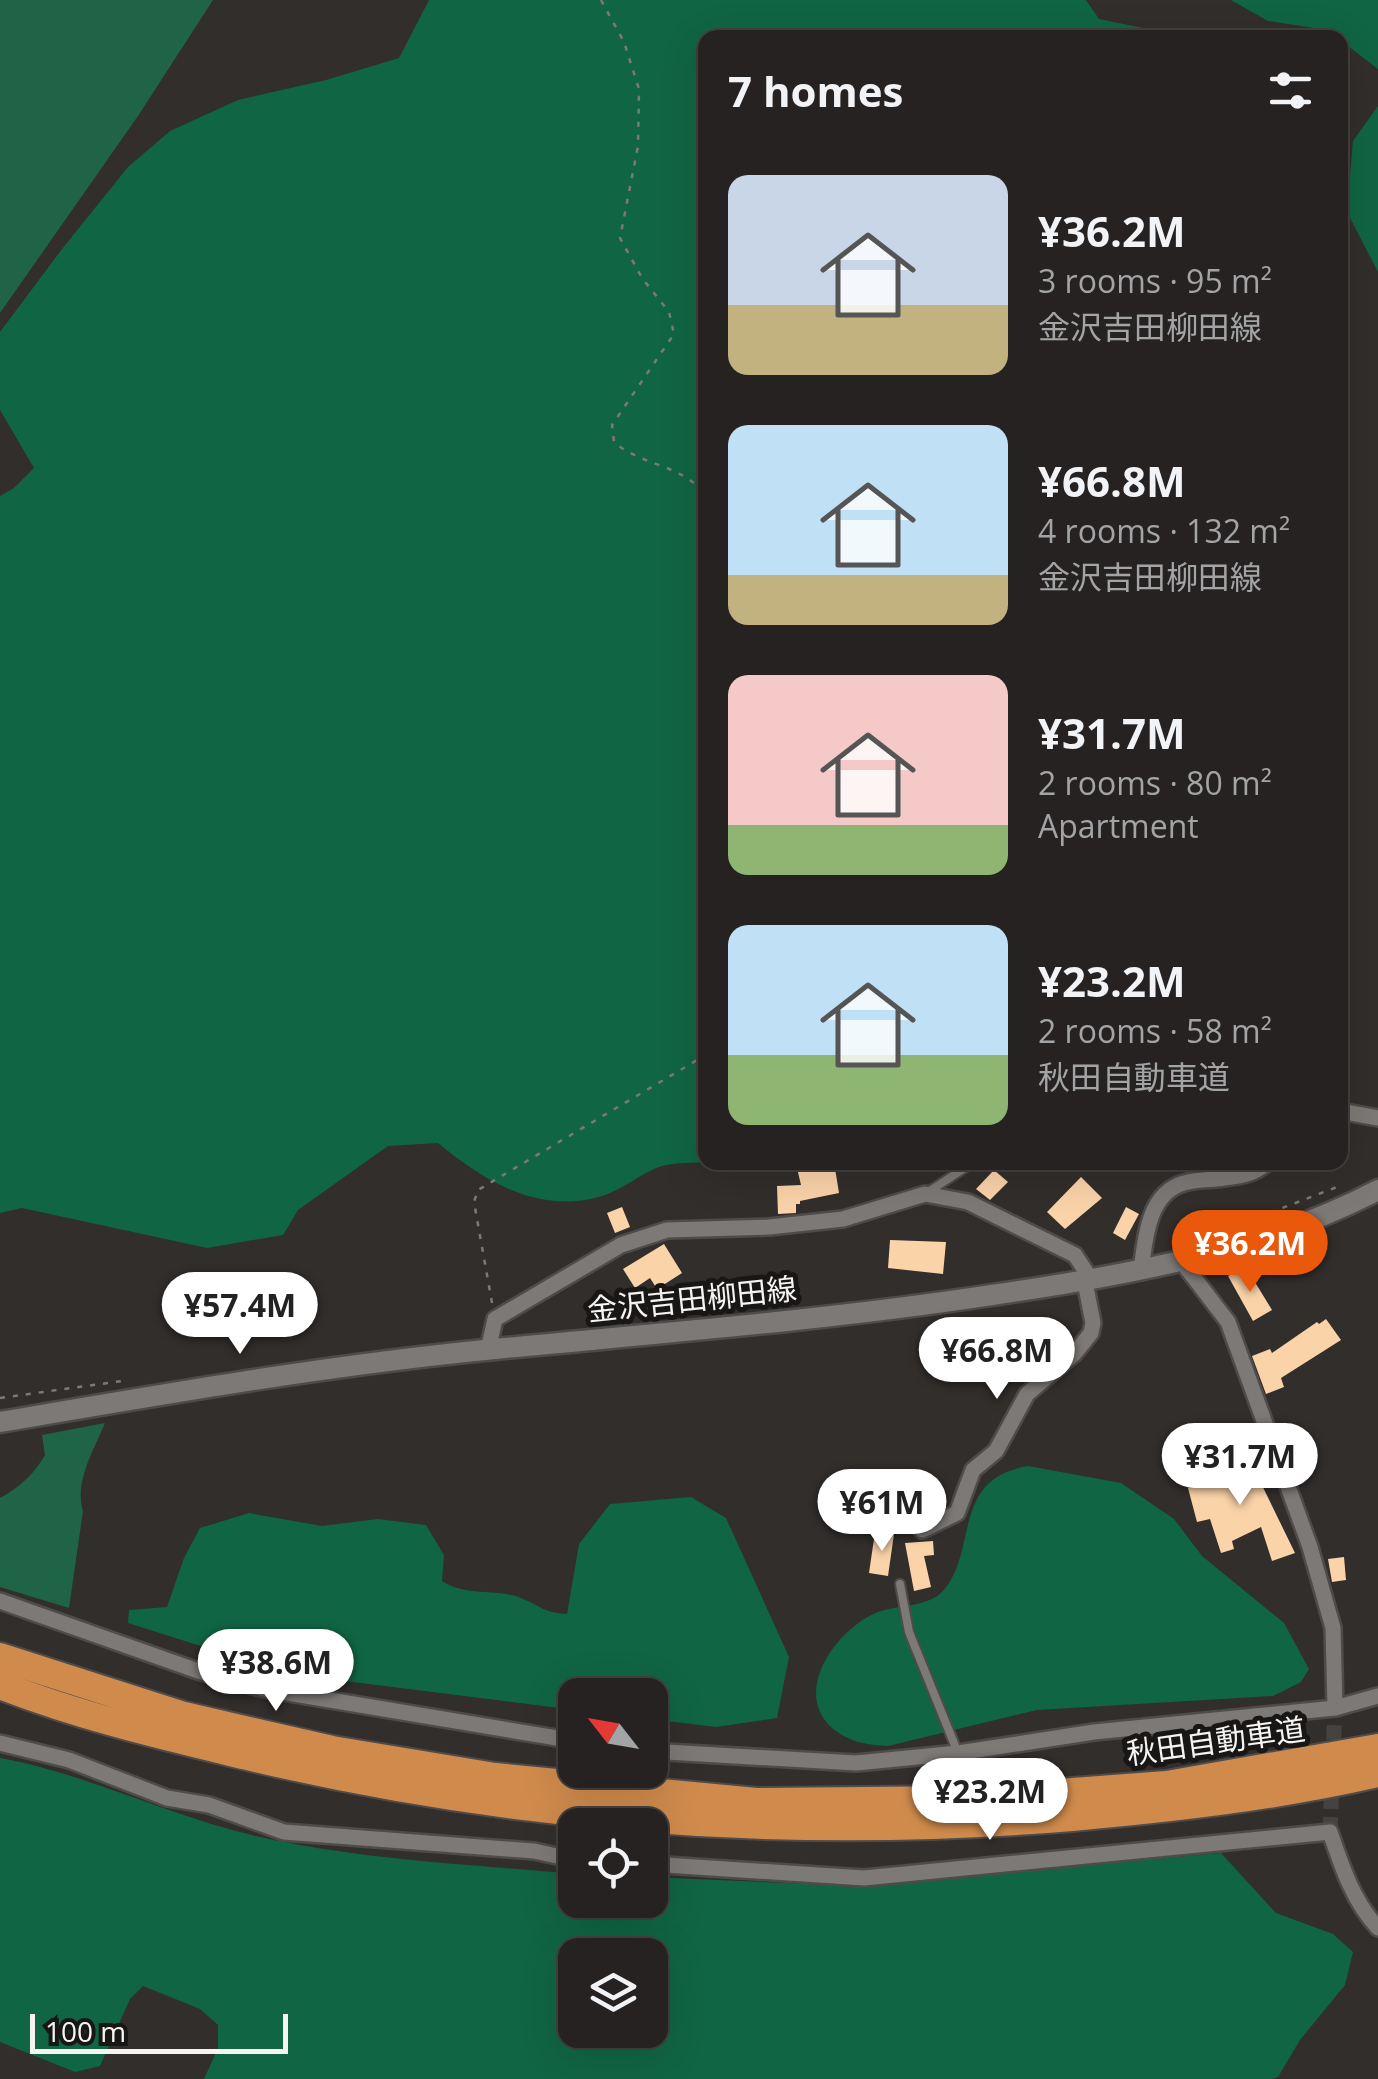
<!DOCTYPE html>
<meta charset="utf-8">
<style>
body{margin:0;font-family:"Open Sans","Noto Sans JP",sans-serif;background:#312f2e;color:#f1f3f6;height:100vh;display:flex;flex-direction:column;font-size:38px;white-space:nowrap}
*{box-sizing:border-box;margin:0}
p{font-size:32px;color:#a3a4a5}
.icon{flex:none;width:55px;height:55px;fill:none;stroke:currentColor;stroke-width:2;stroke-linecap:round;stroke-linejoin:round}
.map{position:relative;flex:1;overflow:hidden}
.sheet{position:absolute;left:698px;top:30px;width:650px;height:1140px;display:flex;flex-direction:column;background:#252221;border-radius:20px;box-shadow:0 10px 40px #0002,0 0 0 2px #423f3f}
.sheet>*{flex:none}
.needle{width:65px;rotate:301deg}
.controls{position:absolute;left:558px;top:1678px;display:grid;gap:20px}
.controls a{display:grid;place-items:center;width:110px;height:110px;border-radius:20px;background:#252221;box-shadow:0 10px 40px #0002,0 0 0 2px #423f3f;font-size:50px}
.scale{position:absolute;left:30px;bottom:25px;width:258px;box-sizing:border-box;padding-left:10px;border:5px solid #f6f4f2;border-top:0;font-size:28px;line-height:35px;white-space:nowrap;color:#f6f4f2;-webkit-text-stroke:8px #181716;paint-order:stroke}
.price{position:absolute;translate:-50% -85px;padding:0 22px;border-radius:35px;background:#fff;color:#222;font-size:32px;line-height:65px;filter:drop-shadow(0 2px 5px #0008)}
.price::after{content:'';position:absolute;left:50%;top:60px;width:30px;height:22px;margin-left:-15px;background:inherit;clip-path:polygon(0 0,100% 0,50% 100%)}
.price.current{background:#ea580c;color:#fff}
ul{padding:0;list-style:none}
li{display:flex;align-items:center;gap:30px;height:250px;padding:0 30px}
li span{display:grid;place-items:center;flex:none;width:280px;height:200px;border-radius:20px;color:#555}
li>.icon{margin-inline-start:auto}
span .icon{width:120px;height:120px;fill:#fffc;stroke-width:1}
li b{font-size:42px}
h2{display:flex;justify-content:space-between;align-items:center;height:120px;padding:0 30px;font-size:42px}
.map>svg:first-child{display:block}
.green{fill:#1f6446}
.forest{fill:#106544;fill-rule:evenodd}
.building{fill:#fbd3a9}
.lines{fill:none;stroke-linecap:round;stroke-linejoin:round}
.street-tunnel{stroke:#454240;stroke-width:15;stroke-dasharray:15 8;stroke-linecap:butt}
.lane-casing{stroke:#4e4b4a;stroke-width:12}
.street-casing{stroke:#4e4b4a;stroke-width:20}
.secondary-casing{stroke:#4e4b4a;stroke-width:25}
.highway-casing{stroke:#4e4b4a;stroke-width:32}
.path{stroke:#7c7977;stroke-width:2.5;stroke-dasharray:5 8;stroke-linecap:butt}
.lane{stroke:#7c7977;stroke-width:8}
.street{stroke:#7c7977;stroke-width:15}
.secondary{stroke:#7c7977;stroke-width:20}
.highway{stroke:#d08b4c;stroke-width:28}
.labels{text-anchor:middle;stroke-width:10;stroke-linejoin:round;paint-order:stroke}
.street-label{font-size:30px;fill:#f6f4f2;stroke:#181716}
</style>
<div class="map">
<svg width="1378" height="2079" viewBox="0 0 1378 2079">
<rect width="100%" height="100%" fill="#312e2c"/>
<g class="green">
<polygon points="0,0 213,0 138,116 0,313"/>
<path d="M105 1423C94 1450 74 1482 83 1511L69 1608 0 1587V1498C19 1488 35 1473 45 1455L42 1435Z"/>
</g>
<g class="forest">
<path d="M429 0H1086L1099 19 1187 37 705 38V1162L778 1163C748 1164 689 1159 662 1166 640 1173 622 1191 599 1197 538 1214 484 1181 438 1143L388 1146 298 1210 283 1235 207 1248 22 1208 0 1213V496L14 488 34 468 0 410V332L62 249 128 167 170 131 238 100 326 80 399 58Z"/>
<polygon points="1231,0 1378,0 1378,69 1327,30 1268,21"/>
<polygon points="1378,106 1378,272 1347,212 1353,141"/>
<path d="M1028 1466 1121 1483 1174 1519 1202 1556 1284 1623 1309 1669 1301 1682 1273 1696 1037 1710 888 1746C867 1745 848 1742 831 1727 792 1691 837 1628 878 1612 897 1605 929 1607 943 1591 979 1550 950 1479 1028 1466Z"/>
<path d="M691 1497 726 1518 789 1657 777 1718 716 1727 650 1719V1695H575V1710L289 1674 128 1623 129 1610 167 1607 184 1558 200 1528 249 1513 322 1526 378 1519 426 1525 444 1555 442 1581C466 1597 496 1588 521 1598 541 1606 544 1613 567 1614L579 1544 610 1504Z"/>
<path d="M0 1758C88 1774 169 1816 256 1836 360 1860 469 1864 575 1874V1900H650V1877L853 1886 1221 1853 1276 1913 1333 1934 1353 1952 1345 1985 1300 2040 1278 2077 1272 2079H204L218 2048V2025L200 2009 143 1986 130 1999 100 2066 75 2072 0 2042ZM575 1955H650V2030H575Z"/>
</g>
<g class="building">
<polygon points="834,1162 839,1193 800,1201 800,1204 796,1204 796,1213 778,1214 777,1186 801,1185 797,1168"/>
<polygon points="994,1170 1008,1182 990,1200 976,1189"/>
<polygon points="1081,1177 1102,1198 1065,1229 1047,1212"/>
<polygon points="622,1207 630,1227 615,1233 607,1213"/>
<polygon points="1126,1207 1139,1214 1125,1240 1113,1233"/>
<polygon points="890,1240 946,1242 943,1274 888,1268"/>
<polygon points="664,1244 682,1273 657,1289 650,1278 635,1288 623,1269"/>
<polygon points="1241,1268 1246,1277 1250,1274 1272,1310 1253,1321 1228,1276"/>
<polygon points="1326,1319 1341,1340 1281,1378 1284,1387 1266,1394 1252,1356 1270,1349 1272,1353 1317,1322 1319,1324"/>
<polygon points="1253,1457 1258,1477 1295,1553 1272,1561 1261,1527 1232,1541 1234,1549 1221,1553 1210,1519 1197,1522 1188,1488 1220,1480 1216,1467"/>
<polygon points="875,1532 894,1534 888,1576 869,1573"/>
<polygon points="933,1541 934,1555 924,1556 931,1587 914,1591 905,1543"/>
<polygon points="1344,1557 1346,1580 1332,1582 1328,1559"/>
</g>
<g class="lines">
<polyline class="street-tunnel" points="1330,1832 1335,1708"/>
<g class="lane-casing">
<g id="lane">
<polyline points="928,1192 974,1162"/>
<polyline points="900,1584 909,1632 958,1753"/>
</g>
</g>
<g class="street-casing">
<g id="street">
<polyline points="1340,1111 1378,1118"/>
<polyline points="1182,1262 1228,1322 1310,1547 1333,1628 1335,1708"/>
<path d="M1141 1271C1145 1239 1148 1193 1184 1183 1196 1179 1211 1180 1224 1178 1241 1176 1255 1174 1268 1162"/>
<polyline points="488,1350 495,1319 621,1245 667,1230 769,1227 843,1219 925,1194 968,1202 1075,1255 1092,1281"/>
<polyline points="922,1530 957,1513 973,1470 996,1451 1027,1394 1074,1354 1091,1333 1093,1323 1085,1282"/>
<polyline points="0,1601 198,1671 264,1689 575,1741"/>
<polyline points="0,1743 69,1760 167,1798 209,1805 284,1832 534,1851 575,1860"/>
<polyline points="650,1751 856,1763 958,1753 1094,1732 1335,1708 1378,1696"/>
<path d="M650 1864 864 1878 1330 1832C1342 1867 1353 1901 1378 1928"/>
</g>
</g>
<g class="secondary-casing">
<path id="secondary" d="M0 1422C164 1394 329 1365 495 1349 661 1333 827 1320 992 1295 1123 1276 1259 1252 1378 1190"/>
</g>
<g class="highway-casing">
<g id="highway">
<polyline points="0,1657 184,1716 332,1750 495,1777 756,1802 965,1800 1167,1785 1378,1748"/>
<path d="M0 1685C79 1716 164 1736 247 1756 517 1820 795 1840 1072 1817 1174 1808 1278 1796 1378 1773"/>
</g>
</g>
<g class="path">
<path d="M601 0 624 42 639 89 638 146 620 238 642 278 669 312 674 334 612 425 614 442C641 466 683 464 705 495"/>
<polyline points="1246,1222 1337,1187"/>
<polyline points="492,1303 474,1202 478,1190 704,1056 705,1051"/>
<polyline points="0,1398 122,1381"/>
</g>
<use href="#lane" class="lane"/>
<use href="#street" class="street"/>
<use href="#secondary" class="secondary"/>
<use href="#highway" class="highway"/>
</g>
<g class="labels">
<g class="street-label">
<text transform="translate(692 1300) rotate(-6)" y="10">金沢吉田柳田線</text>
<text transform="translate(1216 1742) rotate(-8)" y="10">秋田自動車道</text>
</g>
</g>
</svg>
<div class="controls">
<a><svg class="needle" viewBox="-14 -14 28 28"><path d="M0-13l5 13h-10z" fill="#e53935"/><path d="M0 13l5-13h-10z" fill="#a3a4a5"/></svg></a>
<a><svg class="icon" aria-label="locate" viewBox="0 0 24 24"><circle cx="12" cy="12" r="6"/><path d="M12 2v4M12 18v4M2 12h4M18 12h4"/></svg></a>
<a><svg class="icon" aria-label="layers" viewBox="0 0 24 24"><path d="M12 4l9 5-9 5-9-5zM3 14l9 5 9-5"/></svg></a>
</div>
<div class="scale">100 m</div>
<b class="price current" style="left:1250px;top:1295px">¥36.2M</b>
<b class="price" style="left:240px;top:1357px">¥57.4M</b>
<b class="price" style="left:997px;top:1402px">¥66.8M</b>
<b class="price" style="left:1240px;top:1508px">¥31.7M</b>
<b class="price" style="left:882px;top:1554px">¥61M</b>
<b class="price" style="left:276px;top:1714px">¥38.6M</b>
<b class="price" style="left:990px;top:1843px">¥23.2M</b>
<section class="sheet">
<h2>7 homes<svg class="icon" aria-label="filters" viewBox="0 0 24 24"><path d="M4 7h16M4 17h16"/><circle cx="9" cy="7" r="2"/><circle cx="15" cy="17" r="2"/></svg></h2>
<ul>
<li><span style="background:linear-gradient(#c9d6e8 65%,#c2b280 0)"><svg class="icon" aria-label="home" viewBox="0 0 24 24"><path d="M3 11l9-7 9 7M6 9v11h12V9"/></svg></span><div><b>¥36.2M</b><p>3 rooms · 95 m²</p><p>金沢吉田柳田線</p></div></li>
<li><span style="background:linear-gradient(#bfe0f5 75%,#c2b280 0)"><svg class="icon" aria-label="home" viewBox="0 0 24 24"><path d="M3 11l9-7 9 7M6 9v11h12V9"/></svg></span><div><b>¥66.8M</b><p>4 rooms · 132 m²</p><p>金沢吉田柳田線</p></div></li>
<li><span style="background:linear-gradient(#f6c9c9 75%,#8fb573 0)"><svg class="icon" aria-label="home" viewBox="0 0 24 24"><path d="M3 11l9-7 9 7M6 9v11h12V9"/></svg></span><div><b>¥31.7M</b><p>2 rooms · 80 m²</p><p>Apartment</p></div></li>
<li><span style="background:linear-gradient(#bfe0f5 65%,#8fb573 0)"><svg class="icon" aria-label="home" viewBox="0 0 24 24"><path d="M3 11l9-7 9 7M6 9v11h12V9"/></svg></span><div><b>¥23.2M</b><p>2 rooms · 58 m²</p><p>秋田自動車道</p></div></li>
</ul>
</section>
</div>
